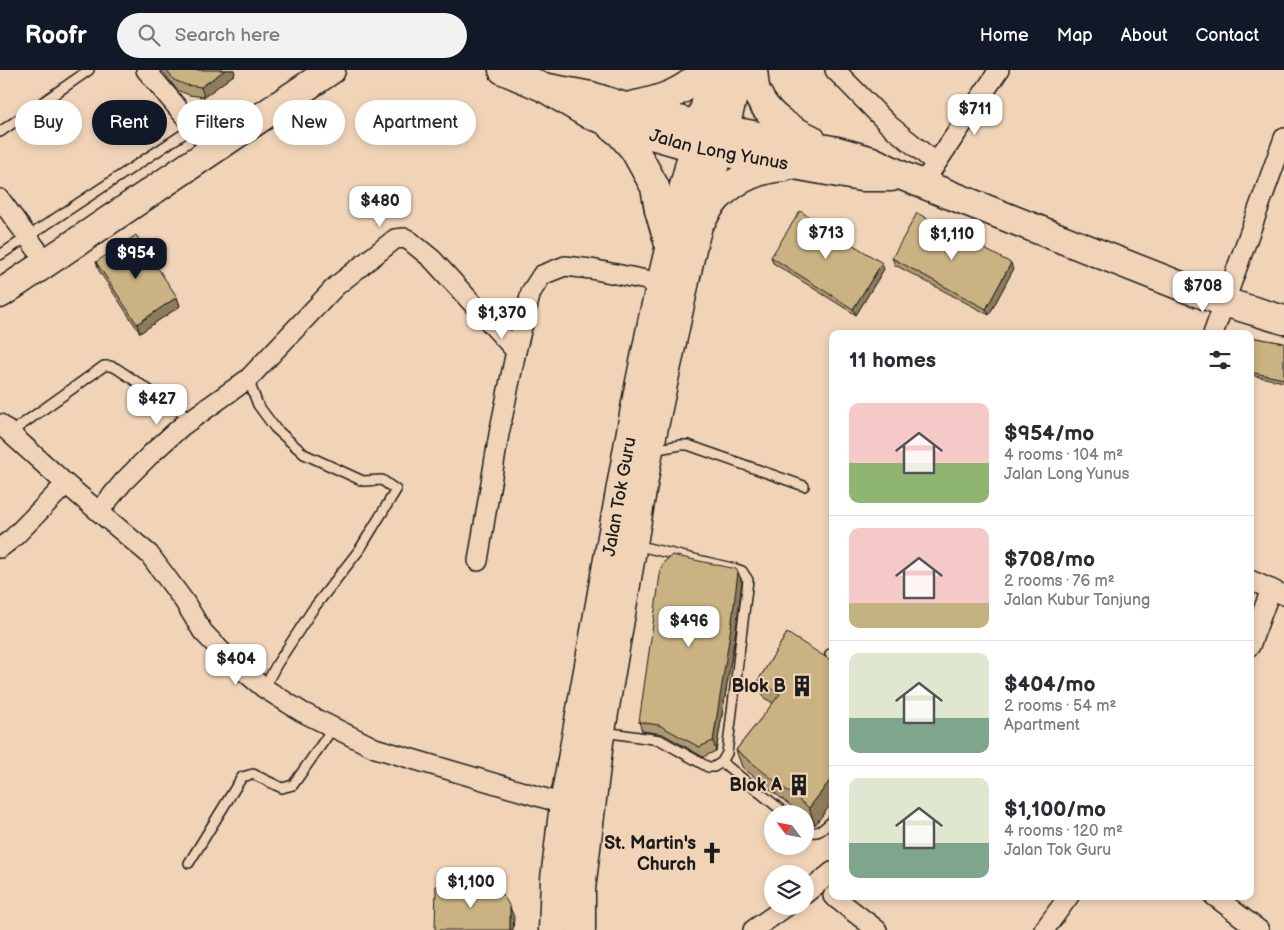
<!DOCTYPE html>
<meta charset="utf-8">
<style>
body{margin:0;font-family:"Balsamiq Sans",sans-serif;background:#f2f2f3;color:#2b2b33;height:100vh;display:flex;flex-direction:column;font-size:19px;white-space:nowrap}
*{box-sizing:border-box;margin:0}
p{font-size:16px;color:#7c7c81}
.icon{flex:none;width:28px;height:28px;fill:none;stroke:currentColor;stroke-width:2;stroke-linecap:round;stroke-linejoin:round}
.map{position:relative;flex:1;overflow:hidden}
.details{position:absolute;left:829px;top:260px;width:425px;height:570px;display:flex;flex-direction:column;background:#fff;border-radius:10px;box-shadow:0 2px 8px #0003}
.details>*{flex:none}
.guide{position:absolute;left:15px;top:30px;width:475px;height:45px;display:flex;gap:10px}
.needle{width:32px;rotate:302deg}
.fabs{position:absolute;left:764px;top:735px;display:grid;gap:10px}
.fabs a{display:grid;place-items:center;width:50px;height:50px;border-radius:50%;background:#fff;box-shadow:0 2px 8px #0003;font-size:25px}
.price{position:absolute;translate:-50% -42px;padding:0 11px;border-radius:10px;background:#fff;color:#222;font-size:16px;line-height:32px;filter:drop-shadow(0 1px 2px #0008)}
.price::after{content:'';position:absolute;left:50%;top:30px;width:15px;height:11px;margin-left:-8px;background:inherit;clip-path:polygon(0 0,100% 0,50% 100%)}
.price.selected{background:#111827;color:#fff}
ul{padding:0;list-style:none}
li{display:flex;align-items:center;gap:15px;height:125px;padding:0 20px}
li+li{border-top:1px solid #e1e1e2}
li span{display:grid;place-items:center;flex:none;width:140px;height:100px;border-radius:10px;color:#555}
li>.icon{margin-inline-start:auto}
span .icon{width:60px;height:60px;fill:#fffc;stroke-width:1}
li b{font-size:21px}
h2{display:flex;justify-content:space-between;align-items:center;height:60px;padding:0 20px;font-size:21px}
.chip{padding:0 18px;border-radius:22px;background:#fff;box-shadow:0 2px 8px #0003;font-size:18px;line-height:45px}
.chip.selected{background:#111827;color:#fff}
header{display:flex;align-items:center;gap:30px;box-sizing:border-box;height:70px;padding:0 25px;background:#111827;color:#fff}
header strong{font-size:24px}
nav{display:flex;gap:28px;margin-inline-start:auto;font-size:18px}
.search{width:350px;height:45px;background:#f2f2f3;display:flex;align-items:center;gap:12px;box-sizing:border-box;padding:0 18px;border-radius:28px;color:#7c7c81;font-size:19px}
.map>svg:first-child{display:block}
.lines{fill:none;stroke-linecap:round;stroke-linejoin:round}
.lane-casing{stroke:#1c1c1c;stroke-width:12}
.street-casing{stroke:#1c1c1c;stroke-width:22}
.primary-casing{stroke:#1c1c1c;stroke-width:31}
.lane{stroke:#f1d4b8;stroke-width:9}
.street{stroke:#f1d4b8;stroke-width:19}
.primary{stroke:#f1d4b8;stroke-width:28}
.wall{fill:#ae9970;stroke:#1c1c1c}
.shaded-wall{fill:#8d7d5b;stroke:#1c1c1c}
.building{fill:#cab282;stroke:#1c1c1c}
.labels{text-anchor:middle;stroke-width:4;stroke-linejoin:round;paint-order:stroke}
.street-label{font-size:18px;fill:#1c1c1c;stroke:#f1d4b8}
.poi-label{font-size:18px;font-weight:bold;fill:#1c1c1c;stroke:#f1d4b8;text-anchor:end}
</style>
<header>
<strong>Roofr</strong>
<div class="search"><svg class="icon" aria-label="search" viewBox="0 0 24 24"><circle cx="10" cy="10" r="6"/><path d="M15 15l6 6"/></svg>Search here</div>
<nav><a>Home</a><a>Map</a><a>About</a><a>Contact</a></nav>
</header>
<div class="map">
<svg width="1284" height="860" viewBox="0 0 1284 860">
<rect width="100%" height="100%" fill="#f1d4b8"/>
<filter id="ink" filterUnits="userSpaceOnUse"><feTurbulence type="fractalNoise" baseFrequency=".02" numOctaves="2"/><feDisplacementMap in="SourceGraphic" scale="10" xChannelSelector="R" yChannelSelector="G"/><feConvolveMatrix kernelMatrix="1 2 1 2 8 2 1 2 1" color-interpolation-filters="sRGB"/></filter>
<g filter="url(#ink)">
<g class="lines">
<g class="lane-casing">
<g id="lane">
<polyline points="0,62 89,0"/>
<polyline points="0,185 194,57"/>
<polyline points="248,309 258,335 275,358 304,384 363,411 382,410 396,420 360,479 313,539 277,594 264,618"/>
<polyline points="10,363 104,296 110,296 116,298 192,349"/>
<polyline points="652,380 681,375 688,375 804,416"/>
<polyline points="635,475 736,499 742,501 748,510 727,683 722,692"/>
<polyline points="830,584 832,585"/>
<polyline points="604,662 660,670 708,697 714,697 722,692 786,744"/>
<path d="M805 759C817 767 823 759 832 751"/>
<polyline points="189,793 242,707 253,704 282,718 293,715 333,658"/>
</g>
</g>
<g class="street-casing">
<g id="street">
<polyline points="146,0 213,80"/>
<polyline points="835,0 889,55 936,93"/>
<polyline points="929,104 999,0"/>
<polyline points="0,129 46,192"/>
<polyline points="1213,264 1284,68"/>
<polyline points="0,354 66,414 149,484 184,531 203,562 228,588 264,618 302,642 375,678 564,734"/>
<polyline points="99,441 124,411 152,383 182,356 248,309 336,216 395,169 405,168 410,171 432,189 516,281"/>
<polyline points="0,478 13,468 66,414"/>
<polyline points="478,491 499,364 516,281 531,222 542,205 565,196 591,199 661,213"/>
<polyline points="1250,510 1284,525"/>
<polyline points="1250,576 1271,519"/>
<polyline points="805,824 832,802"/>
<polyline points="833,826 877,860"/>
<polyline points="1214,826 1259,860"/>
<polyline points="753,860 787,836"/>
<polyline points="1044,860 1069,826"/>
</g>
</g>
<g class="primary-casing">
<g id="primary">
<path id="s1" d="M503 0 543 17 590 45 655 66 694 77 861 107H891"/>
<path d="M753 0C754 7 754 17 757 23 767 46 789 59 811 69"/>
<polyline points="543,17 591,26 625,37 700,55 837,81 872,91 905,107 1191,220 1224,232 1284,250"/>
<path d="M631 36C662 30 683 23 706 0"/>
<polyline points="610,55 621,64 634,79 655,117 659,140 669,174"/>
<path d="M703 148C718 118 751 99 784 97"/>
<polyline points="0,224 331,0"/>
<path id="s2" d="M553 860 555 809 564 734 638 322 654 243 684 116 709 21 718 0"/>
<polyline points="581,860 581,819 599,672 649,380 692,178 735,19 743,0"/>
</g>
</g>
<use href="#lane" class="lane"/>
<use href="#street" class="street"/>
<use href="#primary" class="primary"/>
</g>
<g class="wall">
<polygon points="162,0 234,0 235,4 204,27 189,25 177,20"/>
<polygon points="771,187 884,199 856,245 773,193"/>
<polygon points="892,188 1013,200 989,245 895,195"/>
<polygon points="96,192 177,227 180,236 140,263 99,201"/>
<polygon points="1250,267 1284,273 1284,312 1250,305"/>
<polygon points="738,502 742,512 736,560 716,681 703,687 663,664 642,661 639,652"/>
<polygon points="787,563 815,755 805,747 805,744 801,744 742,697 736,680 773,633 764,628 758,611"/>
</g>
<g class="shaded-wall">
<polygon points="225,0 234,0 235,4 204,27 201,17"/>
<polygon points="882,193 884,199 856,245 853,239"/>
<polygon points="1011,193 1013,200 989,245 986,239"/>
<polygon points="177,227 180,236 140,263 137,254"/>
<polygon points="738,502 742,512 736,560 716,681 713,671"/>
<polygon points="832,708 832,733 815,755 809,738"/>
<polygon points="510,837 514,847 513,860 510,860"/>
</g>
<g class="building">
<polygon points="166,0 225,0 201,17 186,15 174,10"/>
<polygon points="800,141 882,193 853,239 771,187"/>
<polygon points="917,143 1011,193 986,239 892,188"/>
<polygon points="136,165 177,227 137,254 96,192"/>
<polygon points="1250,267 1284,273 1284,309 1250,302"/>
<polygon points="672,485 736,499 738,502 732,551 713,671 699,677 659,655 639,652 661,498 664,492"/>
<polygon points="787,563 832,591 832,708 809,738 736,680 780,624 758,611"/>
<polygon points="436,816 478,817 503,825 510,837 510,860 435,860"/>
</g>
</g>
<defs>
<g id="building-bare" transform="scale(1.725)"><path d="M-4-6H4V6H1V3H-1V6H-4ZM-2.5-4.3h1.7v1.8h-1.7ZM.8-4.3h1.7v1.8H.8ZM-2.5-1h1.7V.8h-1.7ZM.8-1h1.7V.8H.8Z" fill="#1c1c1c" stroke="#f1d4b8" stroke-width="2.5" paint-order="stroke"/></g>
<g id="church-bare" transform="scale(1.725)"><path d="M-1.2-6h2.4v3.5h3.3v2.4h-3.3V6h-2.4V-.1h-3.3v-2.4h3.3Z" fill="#1c1c1c" stroke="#f1d4b8" stroke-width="2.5" paint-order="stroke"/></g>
</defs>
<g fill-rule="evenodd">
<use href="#building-bare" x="802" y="616"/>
<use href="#building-bare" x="799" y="715"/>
<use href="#church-bare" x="712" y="783"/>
</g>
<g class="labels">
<g class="street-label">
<text dy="6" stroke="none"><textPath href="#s1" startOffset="232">Jalan Long Yunus</textPath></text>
<text dy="6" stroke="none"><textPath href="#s2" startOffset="439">Jalan Tok Guru</textPath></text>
</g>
<g class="poi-label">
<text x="786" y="622">Blok B</text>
<text x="782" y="721">Blok A</text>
<text x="696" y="779">St. Martin's<tspan x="696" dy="21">Church</tspan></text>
</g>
</g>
</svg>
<div class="fabs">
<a><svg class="needle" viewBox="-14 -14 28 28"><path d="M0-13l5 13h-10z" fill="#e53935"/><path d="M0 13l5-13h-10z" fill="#7c7c81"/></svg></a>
<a><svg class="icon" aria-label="layers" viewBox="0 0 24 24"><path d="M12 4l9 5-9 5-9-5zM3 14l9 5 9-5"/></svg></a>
</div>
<b class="price" style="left:975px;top:66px">$711</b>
<b class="price" style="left:380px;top:158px">$480</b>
<b class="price" style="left:826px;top:190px">$713</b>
<b class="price" style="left:952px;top:191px">$1,110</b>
<b class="price selected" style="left:136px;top:210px">$954</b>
<b class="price" style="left:1203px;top:243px">$708</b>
<b class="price" style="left:502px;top:270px">$1,370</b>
<b class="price" style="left:157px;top:356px">$427</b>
<b class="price" style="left:689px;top:578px">$496</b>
<b class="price" style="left:236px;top:616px">$404</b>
<b class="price" style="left:471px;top:839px">$1,100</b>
<div class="guide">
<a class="chip">Buy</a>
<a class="chip selected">Rent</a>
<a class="chip">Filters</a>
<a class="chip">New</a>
<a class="chip">Apartment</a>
</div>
<section class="details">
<h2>11 homes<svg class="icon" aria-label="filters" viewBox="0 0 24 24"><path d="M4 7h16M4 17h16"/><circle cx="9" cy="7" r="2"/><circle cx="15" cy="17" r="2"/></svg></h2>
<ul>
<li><span style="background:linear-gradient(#f6c9c9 60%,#8fb573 0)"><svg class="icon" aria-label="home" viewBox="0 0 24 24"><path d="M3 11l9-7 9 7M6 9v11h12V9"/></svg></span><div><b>$954/mo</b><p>4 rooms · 104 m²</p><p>Jalan Long Yunus</p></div></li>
<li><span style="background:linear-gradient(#f6c9c9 75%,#c2b280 0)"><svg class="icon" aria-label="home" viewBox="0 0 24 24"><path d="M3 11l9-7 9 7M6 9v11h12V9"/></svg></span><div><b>$708/mo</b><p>2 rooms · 76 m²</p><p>Jalan Kubur Tanjung</p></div></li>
<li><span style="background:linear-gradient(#dfe7d0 65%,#7fa58c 0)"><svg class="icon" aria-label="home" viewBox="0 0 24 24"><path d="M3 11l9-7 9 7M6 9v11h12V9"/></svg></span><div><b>$404/mo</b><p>2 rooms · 54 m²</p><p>Apartment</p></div></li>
<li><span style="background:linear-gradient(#dfe7d0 65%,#7fa58c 0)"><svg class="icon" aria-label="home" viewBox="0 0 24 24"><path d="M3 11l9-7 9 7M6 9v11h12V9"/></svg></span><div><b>$1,100/mo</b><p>4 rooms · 120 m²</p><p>Jalan Tok Guru</p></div></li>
</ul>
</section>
</div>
